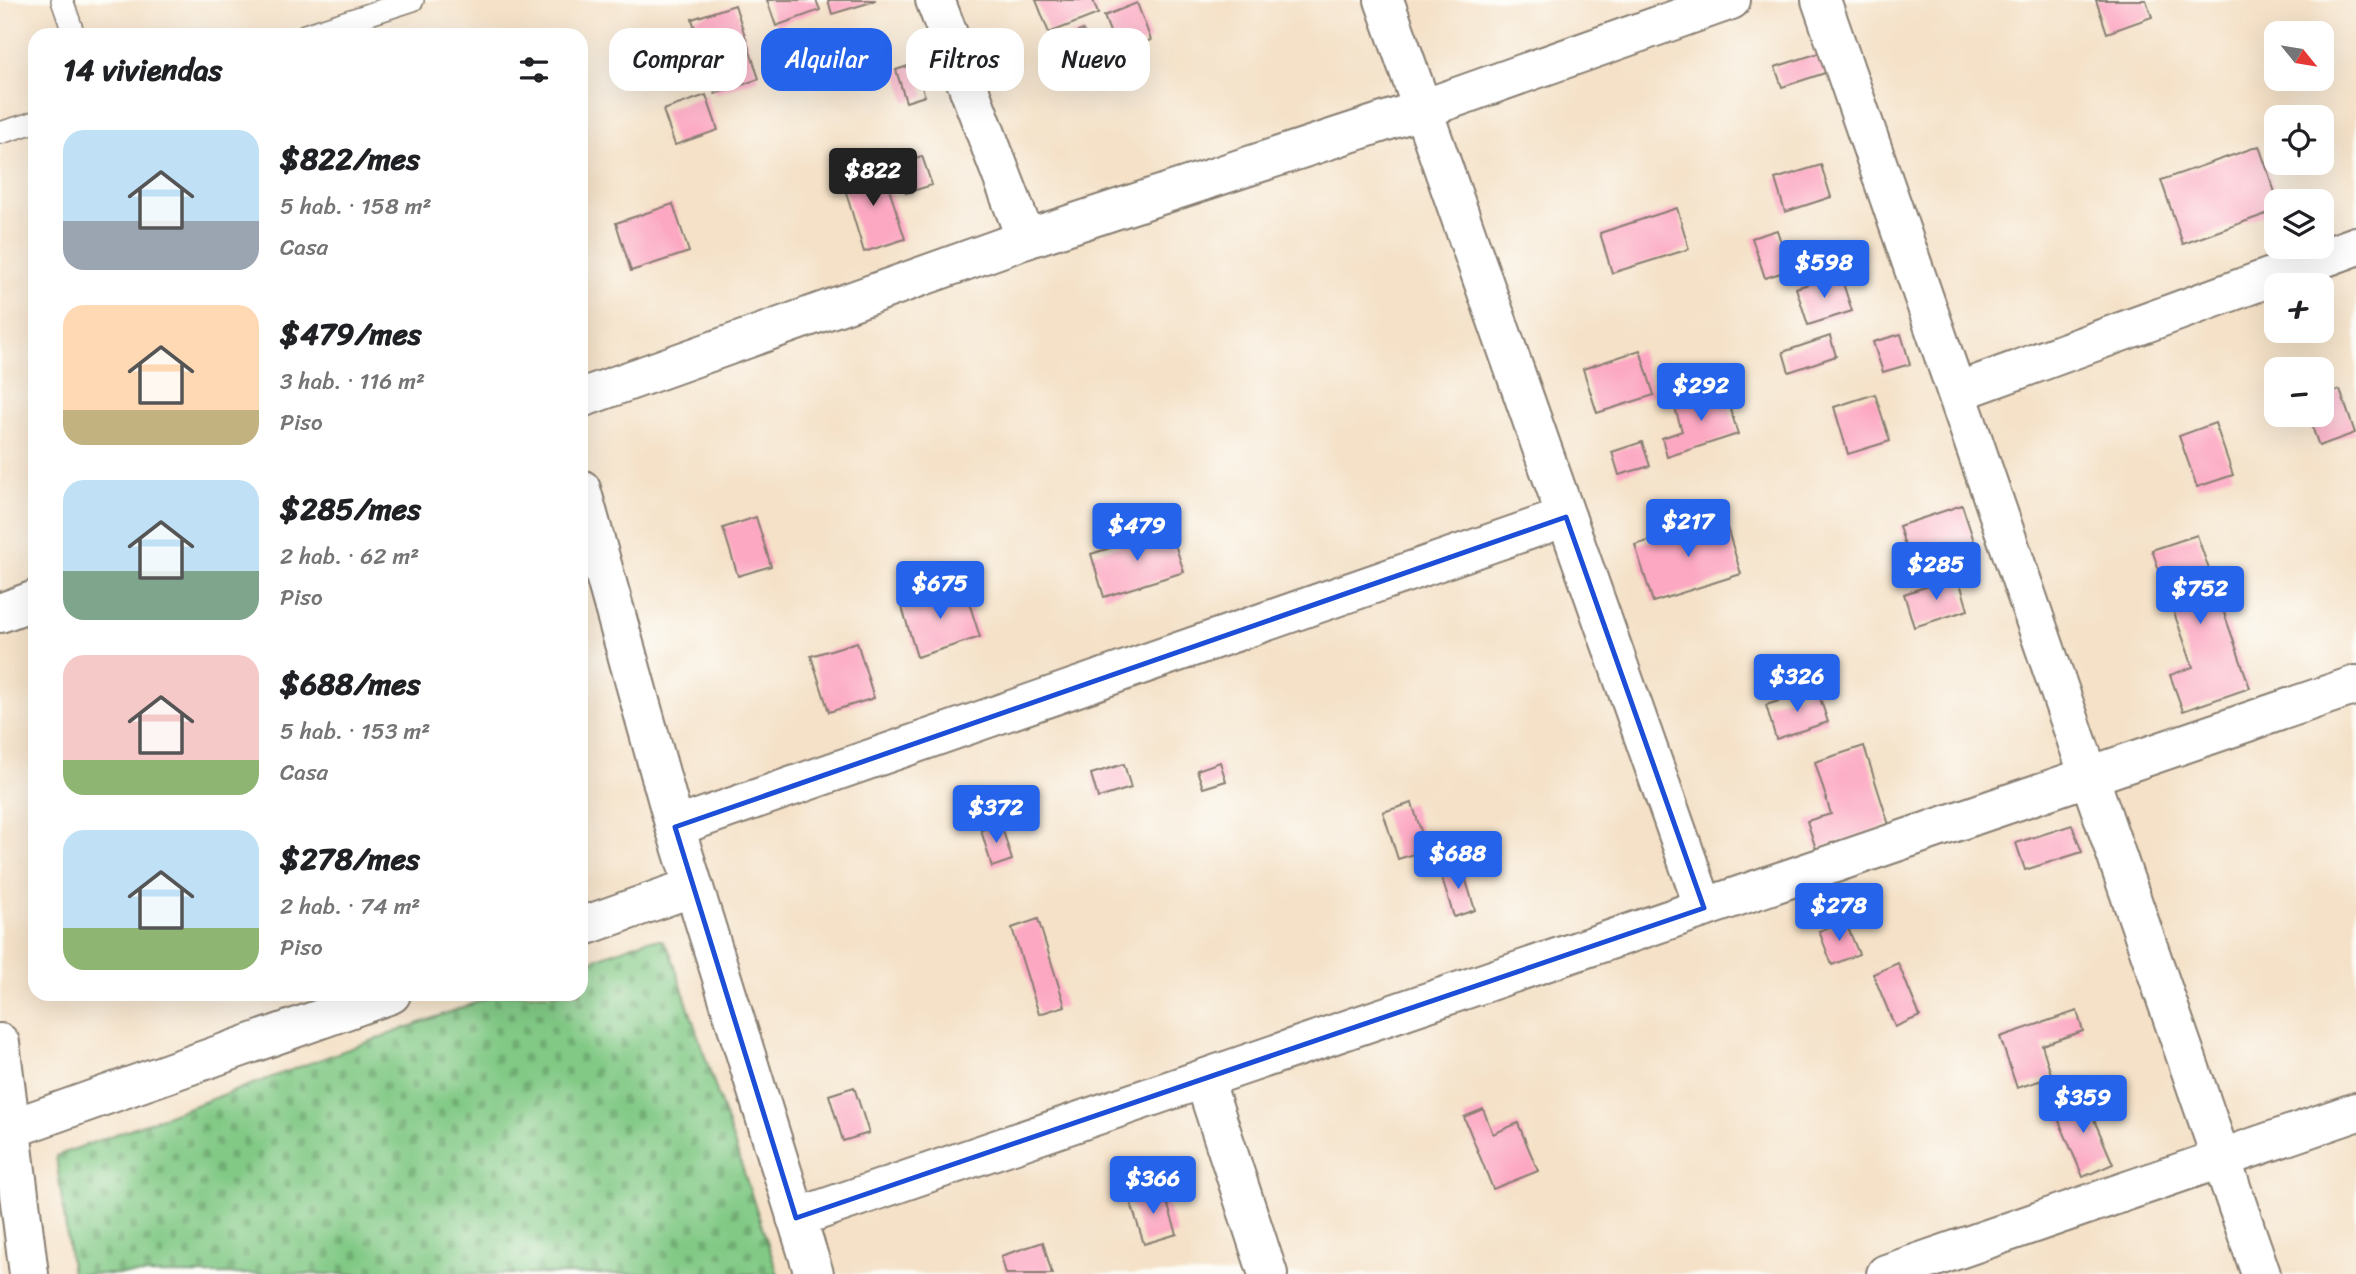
<!DOCTYPE html>
<html lang="es">
<meta charset="utf-8">
<style>
body{margin:0;font-family:Sriracha,sans-serif;background:#f6f6f6;color:#202124;height:100vh;display:flex;flex-direction:column;font-size:26px;white-space:nowrap}
*{box-sizing:border-box;margin:0}
p{font-size:23px;color:#757577}
.icon{flex:none;width:38px;height:38px;fill:none;stroke:currentColor;stroke-width:2;stroke-linecap:round;stroke-linejoin:round}
.map{position:relative;flex:1;overflow:hidden}
.panel{position:absolute;left:28px;top:28px;width:560px;height:973px;display:flex;flex-direction:column;background:#fff;border-radius:21px;box-shadow:0 7px 28px #0002}
.panel>*{flex:none}
.hud{position:absolute;left:609px;top:28px;width:665px;height:63px;display:flex;gap:14px}
.needle{width:46px;rotate:120deg}
.buttons{position:absolute;left:2264px;top:21px;display:grid;gap:14px}
.buttons a{display:grid;place-items:center;width:70px;height:70px;border-radius:14px;background:#fff;box-shadow:0 7px 28px #0002;font-size:35px}
.price{position:absolute;translate:-50% -60px;padding:0 16px;border-radius:7px;background:#2563eb;color:#fff;font-size:23px;line-height:46px;filter:drop-shadow(0 2px 4px #0008)}
.price::after{content:'';position:absolute;left:50%;top:42px;width:21px;height:16px;margin-left:-10px;background:inherit;clip-path:polygon(0 0,100% 0,50% 100%)}
.price.active{background:#222;color:#fff}
ul{padding:0;list-style:none}
li{display:flex;align-items:center;gap:21px;height:175px;padding:0 35px}
li span{display:grid;place-items:center;flex:none;width:196px;height:140px;border-radius:21px;color:#555}
li>.icon{margin-inline-start:auto}
span .icon{width:84px;height:84px;fill:#fffc;stroke-width:1}
li b{font-size:30px}
h2{display:flex;justify-content:space-between;align-items:center;height:84px;padding:0 35px;font-size:30px}
.chip{padding:0 24px;border-radius:21px;background:#fff;box-shadow:0 7px 28px #0002;font-size:24px;line-height:63px}
.chip.active{background:#2563eb;color:#fff}
.map>svg:first-child{display:block}
.cemetery{fill:url(#cemetery-stones);stroke:#4e7250;stroke-width:2}
.building{fill:#fca8c2}
.lines{fill:none;stroke-linecap:round;stroke-linejoin:round}
.lane-casing{stroke:#887e72;stroke-width:24}
.street-casing{stroke:#887e72;stroke-width:42}
.lane{stroke:#fff;stroke-width:21}
.street{stroke:#fff;stroke-width:38}
.marked{fill:none;stroke:#1d4ed8;stroke-width:5;stroke-linejoin:round}
</style>
<div class="map">
<svg width="2356" height="1274" viewBox="0 0 2356 1274">
<defs>
<pattern id="cemetery-stones" width="16" height="16" patternUnits="userSpaceOnUse" patternTransform="scale(1.75)"><rect width="16" height="16" fill="#81c985"/><path d="M2 7V4a2 2 0 0 1 4 0v3zM10 15v-3a2 2 0 0 1 4 0v3z" fill="#6fac72"/></pattern>
</defs>
<rect width="100%" height="100%" fill="#fdfcf7"/>
<filter id="ink" filterUnits="userSpaceOnUse"><feTurbulence type="fractalNoise" baseFrequency=".0143" numOctaves="2"/><feDisplacementMap in="SourceGraphic" scale="14" xChannelSelector="R" yChannelSelector="G"/><feConvolveMatrix kernelMatrix="1 2 1 2 8 2 1 2 1" color-interpolation-filters="sRGB"/></filter>
<filter id="wash" filterUnits="userSpaceOnUse"><feTurbulence type="fractalNoise" baseFrequency=".00686" numOctaves="4" result="noise"/><feDisplacementMap in="SourceGraphic" scale="28" xChannelSelector="R" yChannelSelector="G"/><feGaussianBlur stdDeviation="1.57" result="paint"/><feColorMatrix in="noise" values="0 0 0 0 0 0 0 0 0 0 0 0 0 0 0 0 0 1.4 0 .05"/><feComposite in="paint" operator="in"/></filter>
<g filter="url(#wash)">
<rect width="100%" height="100%" fill="#f4e1c7"/>
<polygon class="cemetery" points="647,940 662,940 670,952 778,1274 72,1274 56,1156 499,994 581,994 581,964"/>
<g id="blocks">
<g class="building">
<polygon points="767,0 816,0 820,10 776,26"/>
<polygon points="828,0 875,0 875,1 832,14"/>
<polygon points="1036,0 1093,0 1098,14 1049,33"/>
<polygon points="2096,0 2146,0 2152,17 2107,33"/>
<polygon points="1137,3 1151,40 1118,53 1104,16"/>
<polygon points="735,5 759,79 715,94 692,19"/>
<polygon points="1083,30 1098,68 1058,83 1044,45"/>
<polygon points="1822,52 1828,72 1782,87 1775,67"/>
<polygon points="914,64 925,96 906,102 896,70"/>
<polygon points="706,95 718,130 675,145 663,110"/>
<polygon points="2259,146 2278,201 2277,210 2183,244 2161,180"/>
<polygon points="922,156 932,185 906,193 897,164"/>
<polygon points="881,163 905,239 864,252 841,176"/>
<polygon points="1821,165 1831,197 1785,212 1775,179"/>
<polygon points="673,204 689,252 631,271 616,223"/>
<polygon points="1677,208 1689,249 1612,273 1600,233"/>
<polygon points="1777,230 1790,270 1765,278 1752,238"/>
<polygon points="1840,274 1852,311 1808,325 1796,288"/>
<polygon points="1901,334 1910,364 1883,372 1873,342"/>
<polygon points="1830,336 1836,356 1789,372 1783,352"/>
<polygon points="1640,350 1654,395 1597,413 1583,369"/>
<polygon points="1724,389 1738,434 1667,457 1662,438 1682,431 1674,405"/>
<polygon points="2340,390 2355,433 2319,446 2308,415 2322,415 2322,396"/>
<polygon points="1875,394 1890,441 1848,454 1834,407"/>
<polygon points="2215,423 2233,475 2197,487 2179,436"/>
<polygon points="1642,442 1650,466 1619,475 1612,452"/>
<polygon points="1962,505 1974,541 1910,562 1899,526"/>
<polygon points="756,517 771,566 738,576 723,528"/>
<polygon points="1724,517 1741,574 1653,602 1635,545"/>
<polygon points="1170,529 1184,572 1104,597 1091,554"/>
<polygon points="2197,535 2250,688 2183,711 2170,675 2193,667 2152,550"/>
<polygon points="1958,576 1968,610 1914,627 1904,594"/>
<polygon points="963,584 980,637 917,657 901,604"/>
<polygon points="857,642 874,698 829,712 811,656"/>
<polygon points="1817,689 1828,722 1776,739 1766,705"/>
<polygon points="1864,746 1889,825 1816,849 1807,821 1831,814 1815,762"/>
<polygon points="1220,762 1226,781 1203,788 1197,770"/>
<polygon points="1124,764 1131,788 1098,798 1091,774"/>
<polygon points="1412,803 1427,850 1398,859 1383,812"/>
<polygon points="1001,824 1012,860 992,867 981,830"/>
<polygon points="2072,825 2082,852 2025,870 2016,843"/>
<polygon points="1461,864 1475,910 1454,917 1440,872"/>
<polygon points="1038,919 1065,1006 1039,1014 1012,928"/>
<polygon points="1845,921 1859,954 1832,965 1819,931"/>
<polygon points="1898,963 1920,1016 1895,1027 1873,974"/>
<polygon points="2077,1011 2083,1031 2042,1045 2052,1077 2017,1088 2000,1037"/>
<polygon points="854,1087 869,1133 843,1141 829,1095"/>
<polygon points="2083,1094 2113,1164 2083,1177 2053,1107"/>
<polygon points="1483,1109 1493,1134 1518,1123 1538,1171 1493,1189 1464,1117"/>
<polygon points="1162,1187 1177,1234 1144,1244 1129,1197"/>
<polygon points="1043,1242 1052,1274 1006,1274 1001,1256"/>
</g>
</g>
</g>
<g filter="url(#ink)">
<use href="#blocks" fill-opacity="0" stroke="#887e72" stroke-width="2"/>
<g class="lines">
<g class="lane-casing">
<g id="lane">
<polyline points="62,0 74,35"/>
<polyline points="305,35 413,0"/>
<polyline points="0,133 35,122"/>
</g>
</g>
<g class="street-casing">
<g id="street">
<polyline points="935,0 1026,239"/>
<polyline points="1384,0 1704,908"/>
<polyline points="1821,0 2261,1274"/>
<polyline points="1957,392 2356,246"/>
<polyline points="581,398 1026,239 1423,109 1731,0"/>
<polyline points="581,489 675,827 814,1274"/>
<polyline points="0,613 35,600"/>
<polyline points="675,827 1566,517"/>
<polyline points="581,927 693,887"/>
<polyline points="0,1043 29,1274"/>
<polyline points="1204,1079 1268,1274"/>
<polyline points="13,1128 391,994"/>
<polyline points="796,1218 2356,685"/>
<polyline points="1886,1274 2356,1112"/>
</g>
</g>
<use href="#lane" class="lane"/>
<use href="#street" class="street"/>
</g>
</g>
<path class="marked" d="M1566 517 1704 908 796 1218 675 827Z"/>
</svg>
<div class="buttons">
<a><svg class="needle" viewBox="-14 -14 28 28"><path d="M0-13l5 13h-10z" fill="#e53935"/><path d="M0 13l5-13h-10z" fill="#757577"/></svg></a>
<a><svg class="icon" aria-label="locate" viewBox="0 0 24 24"><circle cx="12" cy="12" r="6"/><path d="M12 2v4M12 18v4M2 12h4M18 12h4"/></svg></a>
<a><svg class="icon" aria-label="layers" viewBox="0 0 24 24"><path d="M12 4l9 5-9 5-9-5zM3 14l9 5 9-5"/></svg></a>
<a>+</a>
<a>−</a>
</div>
<b class="price active" style="left:873px;top:208px">$822</b>
<b class="price" style="left:1824px;top:300px">$598</b>
<b class="price" style="left:1701px;top:423px">$292</b>
<b class="price" style="left:1688px;top:559px">$217</b>
<b class="price" style="left:1137px;top:563px">$479</b>
<b class="price" style="left:1936px;top:602px">$285</b>
<b class="price" style="left:940px;top:621px">$675</b>
<b class="price" style="left:2200px;top:626px">$752</b>
<b class="price" style="left:1797px;top:714px">$326</b>
<b class="price" style="left:996px;top:845px">$372</b>
<b class="price" style="left:1458px;top:891px">$688</b>
<b class="price" style="left:1839px;top:943px">$278</b>
<b class="price" style="left:2083px;top:1135px">$359</b>
<b class="price" style="left:1153px;top:1216px">$366</b>
<div class="hud">
<a class="chip">Comprar</a>
<a class="chip active">Alquilar</a>
<a class="chip">Filtros</a>
<a class="chip">Nuevo</a>
</div>
<section class="panel">
<h2>14 viviendas<svg class="icon" aria-label="filters" viewBox="0 0 24 24"><path d="M4 7h16M4 17h16"/><circle cx="9" cy="7" r="2"/><circle cx="15" cy="17" r="2"/></svg></h2>
<ul>
<li><span style="background:linear-gradient(#bfe0f5 65%,#9aa5b1 0)"><svg class="icon" aria-label="home" viewBox="0 0 24 24"><path d="M3 11l9-7 9 7M6 9v11h12V9"/></svg></span><div><b>$822/mes</b><p>5 hab. · 158 m²</p><p>Casa</p></div></li>
<li><span style="background:linear-gradient(#ffd9b3 75%,#c2b280 0)"><svg class="icon" aria-label="home" viewBox="0 0 24 24"><path d="M3 11l9-7 9 7M6 9v11h12V9"/></svg></span><div><b>$479/mes</b><p>3 hab. · 116 m²</p><p>Piso</p></div></li>
<li><span style="background:linear-gradient(#bfe0f5 65%,#7fa58c 0)"><svg class="icon" aria-label="home" viewBox="0 0 24 24"><path d="M3 11l9-7 9 7M6 9v11h12V9"/></svg></span><div><b>$285/mes</b><p>2 hab. · 62 m²</p><p>Piso</p></div></li>
<li><span style="background:linear-gradient(#f6c9c9 75%,#8fb573 0)"><svg class="icon" aria-label="home" viewBox="0 0 24 24"><path d="M3 11l9-7 9 7M6 9v11h12V9"/></svg></span><div><b>$688/mes</b><p>5 hab. · 153 m²</p><p>Casa</p></div></li>
<li><span style="background:linear-gradient(#bfe0f5 70%,#8fb573 0)"><svg class="icon" aria-label="home" viewBox="0 0 24 24"><path d="M3 11l9-7 9 7M6 9v11h12V9"/></svg></span><div><b>$278/mes</b><p>2 hab. · 74 m²</p><p>Piso</p></div></li>
</ul>
</section>
</div>
